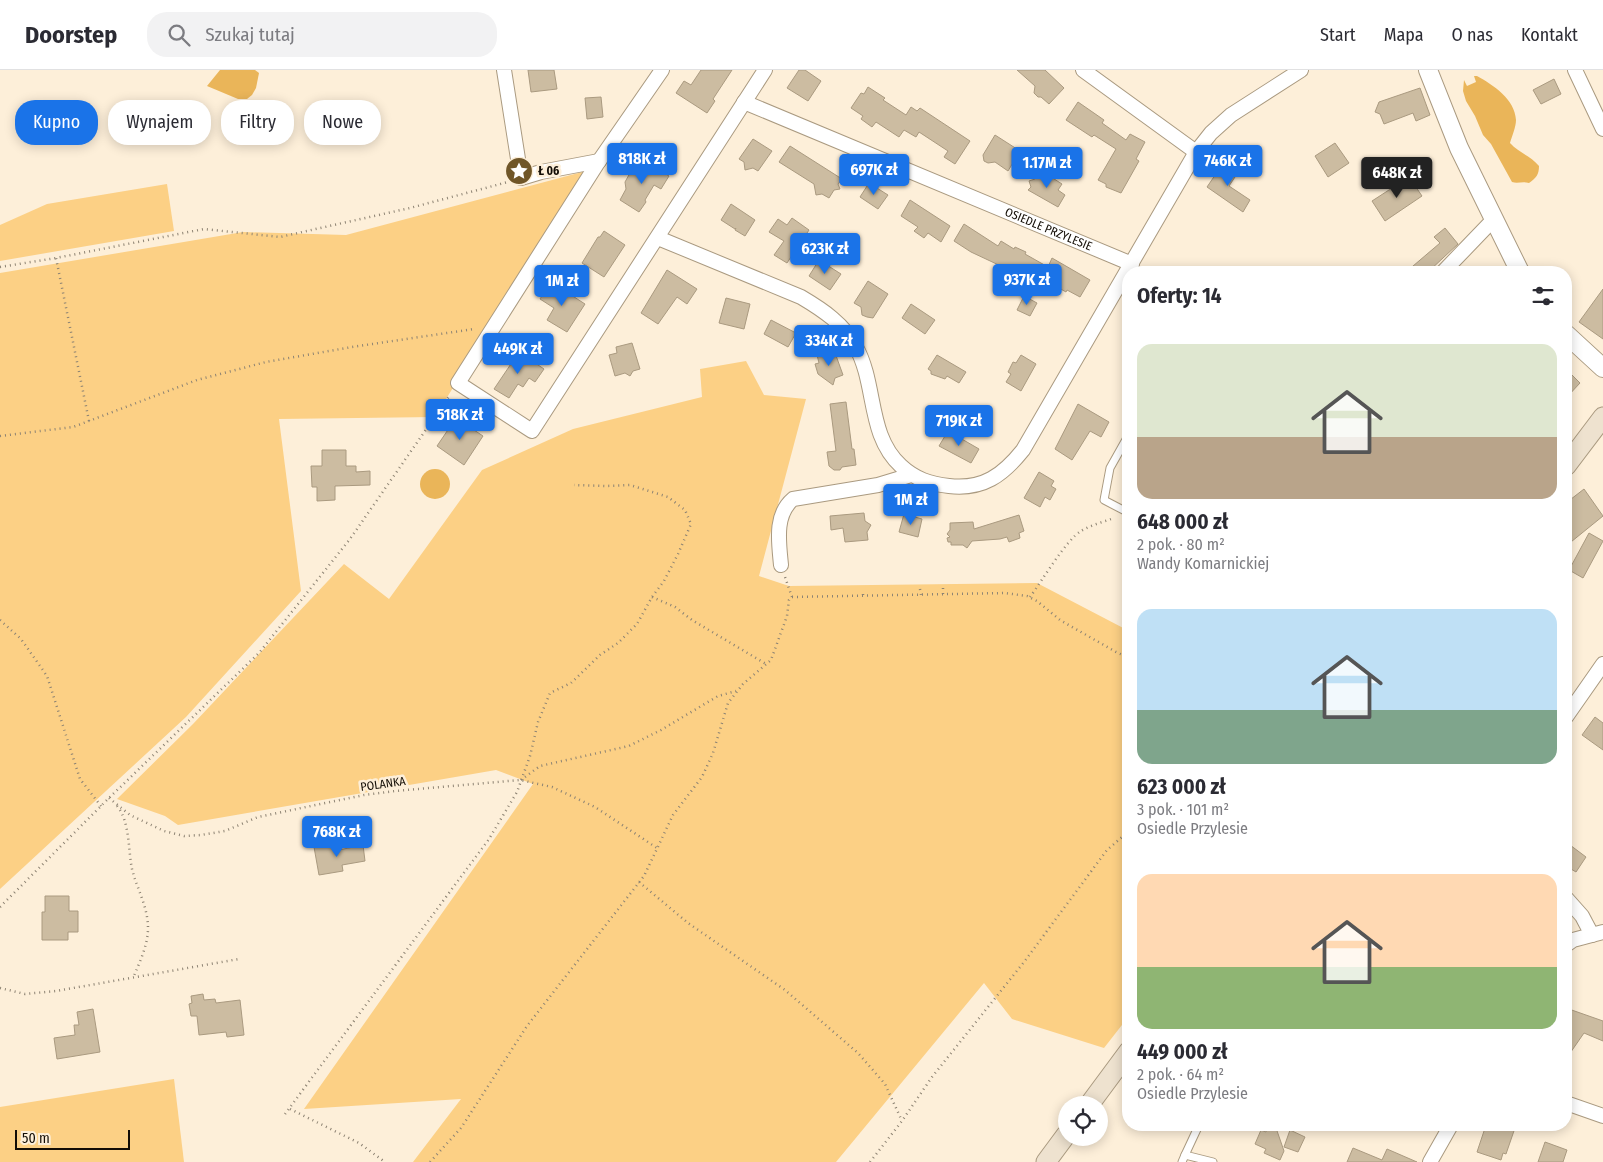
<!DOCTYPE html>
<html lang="pl">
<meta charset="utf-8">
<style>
body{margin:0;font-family:"Fira Sans Condensed",sans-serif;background:#f2f2f3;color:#2b2b33;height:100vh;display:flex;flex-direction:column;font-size:19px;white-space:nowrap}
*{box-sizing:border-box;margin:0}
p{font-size:16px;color:#7c7c81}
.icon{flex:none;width:28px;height:28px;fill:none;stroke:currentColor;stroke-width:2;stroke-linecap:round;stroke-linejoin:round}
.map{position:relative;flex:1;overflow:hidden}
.drawer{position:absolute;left:1122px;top:196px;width:450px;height:865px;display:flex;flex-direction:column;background:#fff;border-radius:20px;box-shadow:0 2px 12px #0003}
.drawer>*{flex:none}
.hud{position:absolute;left:15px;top:30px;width:475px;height:45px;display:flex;gap:10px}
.buttons{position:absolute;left:1058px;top:1026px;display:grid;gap:10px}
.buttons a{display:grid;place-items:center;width:50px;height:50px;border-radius:50%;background:#fff;box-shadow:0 2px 12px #0003;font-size:25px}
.scale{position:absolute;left:15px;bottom:12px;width:115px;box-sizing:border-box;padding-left:5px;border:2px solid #130d05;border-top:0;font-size:14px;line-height:18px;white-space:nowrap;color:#130d05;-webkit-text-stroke:4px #fdefd9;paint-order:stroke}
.price{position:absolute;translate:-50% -42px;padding:0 11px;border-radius:5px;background:#1a73e8;color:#fff;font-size:16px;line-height:32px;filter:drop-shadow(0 1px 2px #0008)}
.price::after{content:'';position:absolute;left:50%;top:30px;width:15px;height:11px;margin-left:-8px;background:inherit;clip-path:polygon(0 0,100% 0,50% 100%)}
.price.active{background:#222;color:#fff}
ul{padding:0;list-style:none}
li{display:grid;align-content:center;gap:10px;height:265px;padding:0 15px}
li span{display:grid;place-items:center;height:155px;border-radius:15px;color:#555}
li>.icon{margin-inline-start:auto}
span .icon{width:90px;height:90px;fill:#fffc;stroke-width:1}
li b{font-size:21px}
h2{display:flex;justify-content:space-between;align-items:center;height:60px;padding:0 15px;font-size:21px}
.tag{padding:0 18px;border-radius:20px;background:#fff;box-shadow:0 2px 12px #0003;font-size:18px;line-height:45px}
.tag.active{background:#1a73e8;color:#fff}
header{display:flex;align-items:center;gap:30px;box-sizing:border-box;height:70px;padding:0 25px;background:#fff;border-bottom:1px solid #e1e1e2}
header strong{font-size:24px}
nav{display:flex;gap:28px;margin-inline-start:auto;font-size:18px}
.search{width:350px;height:45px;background:#f2f2f3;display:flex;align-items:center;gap:12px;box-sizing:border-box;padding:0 18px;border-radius:20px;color:#7c7c81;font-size:19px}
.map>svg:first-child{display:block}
.green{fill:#fcd085}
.water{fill:#eab559}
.building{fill:#ccbca1;stroke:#aa9a80}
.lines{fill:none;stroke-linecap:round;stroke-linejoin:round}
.service-casing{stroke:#aa9a80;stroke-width:9}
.minor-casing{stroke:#aa9a80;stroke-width:16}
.tertiary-casing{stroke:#aa9a80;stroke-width:20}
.secondary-casing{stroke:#aa9a80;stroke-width:21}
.path{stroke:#8d8373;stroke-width:2.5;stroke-dasharray:1 4;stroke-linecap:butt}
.service{stroke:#fff;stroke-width:7}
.minor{stroke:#fff;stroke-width:14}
.tertiary{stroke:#fff;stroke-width:18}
.secondary{stroke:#eee2cf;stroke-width:19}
.labels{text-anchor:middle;stroke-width:5;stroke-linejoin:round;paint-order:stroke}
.poi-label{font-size:12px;font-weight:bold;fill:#130d05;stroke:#fdefd9;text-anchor:start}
.street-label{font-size:12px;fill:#130d05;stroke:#fdefd9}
</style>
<header>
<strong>Doorstep</strong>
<div class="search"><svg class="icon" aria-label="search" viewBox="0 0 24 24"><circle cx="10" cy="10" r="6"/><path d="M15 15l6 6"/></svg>Szukaj tutaj</div>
<nav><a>Start</a><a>Mapa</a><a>O nas</a><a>Kontakt</a></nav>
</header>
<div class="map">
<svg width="1603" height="1092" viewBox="0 0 1603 1092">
<rect width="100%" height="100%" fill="#fdefd9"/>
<g class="green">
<polygon points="586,101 435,347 279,349 301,521 186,647 0,819 0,203 243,162 346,165"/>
<polygon points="167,114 174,161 0,191 0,155 47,134"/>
<polygon points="746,291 764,325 806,329 759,506 789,516 1037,513 1129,561 1129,946 1104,978 1012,949 984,913 836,1092 413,1092 461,1029 304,1039 533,714 496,700 178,755 165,746 117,729 193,654 344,494 389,529 482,400 573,359 702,327 700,299"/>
<polygon points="174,1009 184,1092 0,1092 0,1037"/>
</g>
<g class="water">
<polygon points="220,0 255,0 259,3 256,18 252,25 247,29 238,29 207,16"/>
<path d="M1474 6H1477C1493 15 1515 29 1516 50 1516 57 1512 66 1510 73 1519 83 1531 86 1539 96 1539 105 1536 108 1529 113 1522 111 1518 114 1512 112L1491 74 1483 65 1475 46 1466 31 1463 21 1464 10 1467 16 1476 12Z"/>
<circle cx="435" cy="414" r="15"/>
</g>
<g class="building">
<polygon points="528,0 554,0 557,19 531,22"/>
<polygon points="701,0 732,0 713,29 715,31 707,43 676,23 684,11 691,15"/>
<polygon points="799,0 805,0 821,11 808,31 787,18"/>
<polygon points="1017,0 1045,0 1064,18 1049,34 1041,27 1038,27 1034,23 1035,16"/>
<polygon points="1554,9 1561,24 1541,34 1533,20"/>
<polygon points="868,17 885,28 883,30 906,45 911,37 917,41 920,38 970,71 955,94 944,87 948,81 919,62 916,67 904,60 899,67 876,52 872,57 861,49 863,46 851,38 861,23 864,24"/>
<polygon points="1420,18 1430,45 1416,51 1413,43 1384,54 1380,44 1375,42 1379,32"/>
<polygon points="601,27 603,47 587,49 585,28"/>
<polygon points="1078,32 1104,50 1102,53 1126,70 1130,64 1145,72 1136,89 1139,91 1121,123 1106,117 1106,114 1098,110 1116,79 1094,65 1092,67 1066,50"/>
<polygon points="995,65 1020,81 1008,101 995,92 988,93 984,91 983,85"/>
<polygon points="753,69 772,81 758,101 753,98 745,100 744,92 739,89"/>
<polygon points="1335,73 1349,93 1328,107 1315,86"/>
<polygon points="790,76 842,109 838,114 840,119 834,120 829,128 822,124 816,125 814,114 779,92"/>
<polygon points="644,91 669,106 661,119 654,115 645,130 646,132 639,142 620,130 626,119 625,112 630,103 637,102"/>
<polygon points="1224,92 1239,101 1229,116 1250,130 1243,142 1207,117"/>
<polygon points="1040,100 1062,114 1058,120 1065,125 1058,137 1028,120 1031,117 1029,111 1035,109"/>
<polygon points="1409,107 1422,126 1385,151 1372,131"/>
<polygon points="869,113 888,125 878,139 860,127"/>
<polygon points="910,130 950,156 941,172 928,163 924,168 914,161 918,157 901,146"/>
<polygon points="731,134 755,150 745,166 735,160 736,158 735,159 721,150"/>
<polygon points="792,148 809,160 787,193 774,185 784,171 769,162 778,149 787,155"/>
<polygon points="964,154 998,176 1001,171 1014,179 1015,177 1026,182 1025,184 1048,197 1052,188 1090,210 1080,227 1067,220 1066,222 1029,201 1024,211 1002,199 1003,197 971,182 954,171"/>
<polygon points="1445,158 1458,174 1428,202 1406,202 1440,173 1434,167"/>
<polygon points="604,161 625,175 604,207 582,193 598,167 600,167"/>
<polygon points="819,190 841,204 830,220 809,206"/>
<polygon points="667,200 697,219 687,234 677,227 658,254 641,243"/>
<polygon points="868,211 888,224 873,248 867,247 862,245 861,237 854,233"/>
<polygon points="551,212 585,234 567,262 547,250 554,238 540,229"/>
<polygon points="1603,219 1603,269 1579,252"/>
<polygon points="1024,226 1037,233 1030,246 1017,240"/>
<polygon points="726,228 750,234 744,259 719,253"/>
<polygon points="911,234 935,250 925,264 902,248"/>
<polygon points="771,250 796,263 788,277 764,264"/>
<polygon points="632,273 640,299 633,301 630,306 625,303 615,306 609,285 617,283 616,277"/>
<polygon points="834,280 843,305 835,308 833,315 818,304 815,294 819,293 817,285"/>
<polygon points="519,282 544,299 535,312 529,308 523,317 518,314 509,328 494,319"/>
<polygon points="937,285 966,302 959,313 947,306 945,309 931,304 931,301 928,299"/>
<polygon points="1021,285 1036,294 1021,321 1006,312 1011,304 1008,302 1013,292 1016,293"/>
<polygon points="1566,299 1580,313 1566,328"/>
<polygon points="846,332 852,379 854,379 856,395 842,397 840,400 834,400 829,396 827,382 836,381 830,334"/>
<polygon points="1078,334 1109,352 1101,367 1090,361 1072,390 1055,379"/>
<polygon points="456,348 483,366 464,395 437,376"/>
<polygon points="948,361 979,379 971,393 939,376"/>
<polygon points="322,380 346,380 346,396 356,396 356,402 370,401 370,415 335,416 335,430 317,431 317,417 312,417 311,396 322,396"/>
<polygon points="1039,402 1054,411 1051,416 1056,419 1050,430 1045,427 1040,437 1024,428"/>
<polygon points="1584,419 1603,446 1566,476 1566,433"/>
<polygon points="864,443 865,451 871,455 867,462 868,470 845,472 843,458 831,460 830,446"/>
<polygon points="904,444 922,449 918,467 899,462"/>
<polygon points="1019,445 1024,461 1019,463 1020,468 1009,472 1007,467 1000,469 972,471 967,478 963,475 951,475 951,472 948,472 947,468 950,467 947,464 950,460 950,453 973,452 974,459"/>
<polygon points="1589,463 1603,471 1583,508 1569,500"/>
<polygon points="1595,647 1603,653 1603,680 1582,665"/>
<polygon points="1566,772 1586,787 1576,802 1566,796"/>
<polygon points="338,773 339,780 363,775 365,791 342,795 343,801 319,805 314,777"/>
<polygon points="45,826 69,826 69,841 78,841 78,862 68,862 68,870 42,870 42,842 45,842"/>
<polygon points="203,924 204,930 215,929 216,933 240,930 244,965 227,967 226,962 199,965 197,946 191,946 189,934 192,933 191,926"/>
<polygon points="1566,938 1603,951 1603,971 1584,963 1566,989"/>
<polygon points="93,939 100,982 57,989 54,968 75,965 74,955 79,955 77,942"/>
<polygon points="1268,1055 1275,1055 1284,1081 1280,1090 1264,1083 1266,1079 1255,1074 1261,1060 1266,1062"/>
<polygon points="1486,1055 1499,1059 1501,1055 1516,1055 1506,1084 1503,1083 1501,1090 1477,1082"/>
<polygon points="1290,1060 1305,1067 1298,1082 1284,1077"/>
<polygon points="1545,1072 1567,1080 1563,1092 1538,1092"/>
<polygon points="1353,1078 1382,1090 1387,1079 1417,1092 1347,1092"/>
</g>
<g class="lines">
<g class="service-casing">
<g id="service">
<polyline points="1128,366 1110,398 1104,430 1129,443"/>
<polyline points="1199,1055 1185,1085 1213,1092"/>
<polyline points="1182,1092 1185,1085"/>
</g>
</g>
<g class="minor-casing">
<g id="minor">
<polyline points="504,0 521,108 541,102 599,91"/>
<polyline points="662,0 597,94 458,313 532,361 765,0"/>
<polyline points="1083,0 1196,82"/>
<polyline points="1575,0 1603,59"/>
<path id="s1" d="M744 32 1132 194"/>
<path d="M658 168 801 227C823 240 844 254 856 277 877 315 867 365 901 396 915 409 930 414 949 416 983 420 1003 405 1023 380L1196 82 1211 63 1231 45 1301 0"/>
<polyline points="1443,202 1493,150"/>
<path d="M781 495C779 473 774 445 793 429L878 415 911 405"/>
<polyline points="1566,647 1603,594"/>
<polyline points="1566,828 1582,846 1592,865"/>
<polyline points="1566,875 1573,870 1603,862"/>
<polyline points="1566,1033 1603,1046"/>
<polyline points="1430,1092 1451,1055"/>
</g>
</g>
<g class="tertiary-casing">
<g id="tertiary">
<polyline points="1428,0 1459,78 1520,202"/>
<polyline points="1566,264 1603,298"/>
</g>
</g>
<g class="secondary-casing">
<g id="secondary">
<polyline points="1566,396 1603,347"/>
<polyline points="1089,1035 1129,981"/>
<polyline points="1046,1092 1066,1065"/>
</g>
</g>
<g class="path">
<polyline points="0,197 56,188"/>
<polyline points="89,351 56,188 204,159 280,167 410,138 508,112"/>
<polyline points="0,366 73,357 197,310 266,292 352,277 474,259"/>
<polyline points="943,518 943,525"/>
<polyline points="920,519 921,525"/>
<polyline points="863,525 863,520"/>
<polyline points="652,527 675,537 692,550 766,594"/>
<polyline points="792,527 1005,523 1027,526 1037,531 1060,550 1116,582 1129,588"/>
<path d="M1030 527C1042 511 1066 470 1081 461 1091 455 1103 452 1114 448"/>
<polyline points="0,550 21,569 47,606 80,709 101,736"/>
<polyline points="521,710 540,696 629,676 661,660 718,626 736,621"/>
<polyline points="109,728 130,745 164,761 184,766 201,765 225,761 258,747 364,725 395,721 520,710 552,717 595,737 657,778"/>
<path d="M117 736C130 751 128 780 132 799 137 819 148 837 148 858 148 875 140 891 134 906"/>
<polyline points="639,812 688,853 785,920 858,983 885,1014 902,1051"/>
<polyline points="0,837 109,728 259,583 350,469 450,325"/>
<polyline points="0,918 25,924 56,921 239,889"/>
<polyline points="290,1039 359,1073 385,1092"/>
<polyline points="285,1044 489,769 517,722 530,686 538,652 550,623 571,613 600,585 618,573 637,554 652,527 664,511 678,484 691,454 685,440 668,427 630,415 606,416 574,415"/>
<polyline points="430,1092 461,1058 527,956 644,806 673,745 702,707 713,683 728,633 743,614 771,590 787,546 789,530 792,527 785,507"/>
<polyline points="870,1092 902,1051 932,1007 1024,892 1107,780 1129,761"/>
</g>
<use href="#service" class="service"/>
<use href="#minor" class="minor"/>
<use href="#tertiary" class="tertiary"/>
<use href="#secondary" class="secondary"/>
</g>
<defs>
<g id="sight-disc" transform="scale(1.4375)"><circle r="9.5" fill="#705628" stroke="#fdefd9"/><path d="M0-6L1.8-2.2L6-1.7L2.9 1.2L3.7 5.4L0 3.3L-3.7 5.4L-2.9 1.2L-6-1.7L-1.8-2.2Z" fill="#fff"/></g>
</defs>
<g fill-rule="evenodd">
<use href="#sight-disc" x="519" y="101"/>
</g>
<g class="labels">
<g class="poi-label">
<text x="538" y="105">Ł 06</text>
</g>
<g class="street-label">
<text dy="4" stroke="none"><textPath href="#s1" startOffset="330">OSIEDLE PRZYLESIE</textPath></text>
<text transform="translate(383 714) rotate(-8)" y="4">POLANKA</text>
</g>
</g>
</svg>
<div class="buttons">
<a><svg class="icon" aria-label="locate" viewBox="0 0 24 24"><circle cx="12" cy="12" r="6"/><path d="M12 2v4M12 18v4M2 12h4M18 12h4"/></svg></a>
</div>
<div class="scale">50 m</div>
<b class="price" style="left:642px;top:115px">818K zł</b>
<b class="price" style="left:1228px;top:117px">746K zł</b>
<b class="price" style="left:1047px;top:119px">1.17M zł</b>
<b class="price" style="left:874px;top:126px">697K zł</b>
<b class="price active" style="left:1397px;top:129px">648K zł</b>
<b class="price" style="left:825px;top:205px">623K zł</b>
<b class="price" style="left:1027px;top:236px">937K zł</b>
<b class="price" style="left:562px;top:237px">1M zł</b>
<b class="price" style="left:829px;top:297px">334K zł</b>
<b class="price" style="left:518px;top:305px">449K zł</b>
<b class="price" style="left:460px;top:371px">518K zł</b>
<b class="price" style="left:959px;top:377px">719K zł</b>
<b class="price" style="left:911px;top:456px">1M zł</b>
<b class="price" style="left:337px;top:788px">768K zł</b>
<div class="hud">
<a class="tag active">Kupno</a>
<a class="tag">Wynajem</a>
<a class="tag">Filtry</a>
<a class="tag">Nowe</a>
</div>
<section class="drawer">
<h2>Oferty: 14<svg class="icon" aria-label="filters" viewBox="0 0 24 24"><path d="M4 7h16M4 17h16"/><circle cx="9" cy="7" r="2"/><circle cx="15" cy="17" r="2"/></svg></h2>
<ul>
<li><span style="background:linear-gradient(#dfe7d0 60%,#b9a48a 0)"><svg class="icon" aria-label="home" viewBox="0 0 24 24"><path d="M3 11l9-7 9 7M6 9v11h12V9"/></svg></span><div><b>648 000 zł</b><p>2 pok. · 80 m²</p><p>Wandy Komarnickiej</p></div></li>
<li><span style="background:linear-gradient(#bfe0f5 65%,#7fa58c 0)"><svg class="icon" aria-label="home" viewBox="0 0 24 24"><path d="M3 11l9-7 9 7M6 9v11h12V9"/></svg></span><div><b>623 000 zł</b><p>3 pok. · 101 m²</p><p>Osiedle Przylesie</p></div></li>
<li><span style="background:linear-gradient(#ffd9b3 60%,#8fb573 0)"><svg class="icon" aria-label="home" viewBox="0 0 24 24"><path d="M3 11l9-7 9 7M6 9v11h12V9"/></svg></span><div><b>449 000 zł</b><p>2 pok. · 64 m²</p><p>Osiedle Przylesie</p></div></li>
</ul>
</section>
</div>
